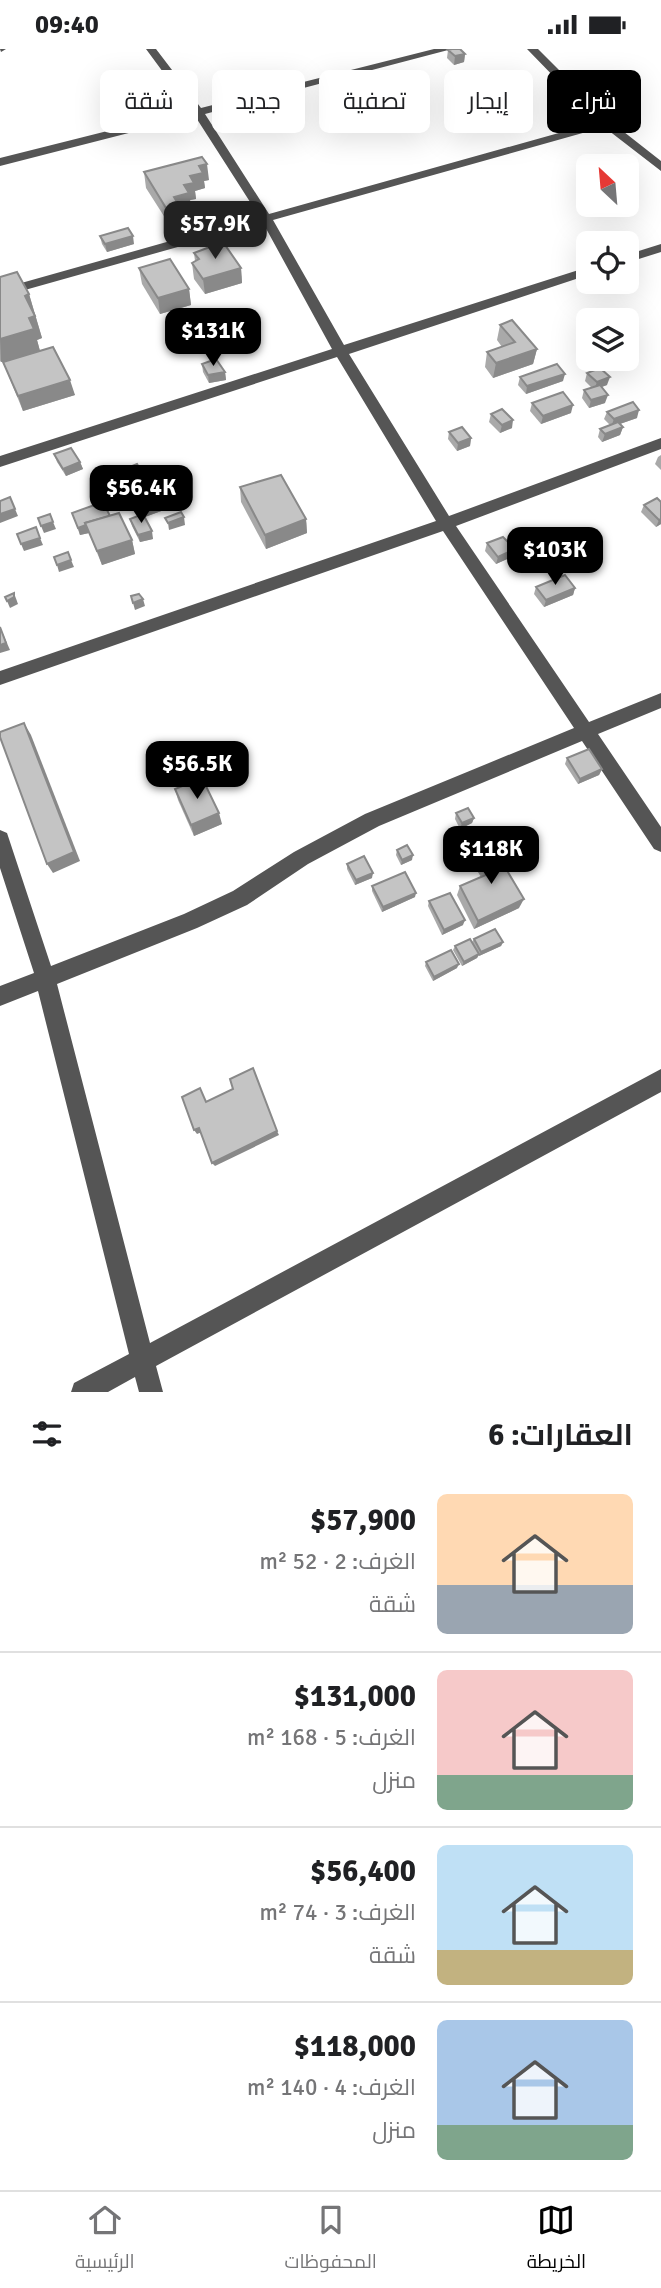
<!DOCTYPE html>
<html lang="ar">
<meta charset="utf-8">
<style>
body{margin:0;font-family:Signika,Cairo,sans-serif;background:#f2f2f2;color:#202124;direction:rtl;height:100vh;display:flex;flex-direction:column;font-size:26px;white-space:nowrap}
*{box-sizing:border-box;margin:0}
p{font-size:23px;color:#757577}
.icon{flex:none;width:38px;height:38px;fill:none;stroke:currentColor;stroke-width:2;stroke-linecap:round;stroke-linejoin:round}
.map{position:relative;height:1343px;overflow:hidden;direction:ltr}
.panel{display:flex;flex-direction:column;background:#fff;flex:1}
.panel>*{flex:none}
.guide{position:absolute;left:21px;top:21px;width:620px;height:63px;direction:rtl;display:flex;gap:14px}
.needle{width:46px;rotate:334deg}
.controls{position:absolute;left:576px;top:105px;display:grid;gap:14px}
.controls a{display:grid;place-items:center;width:63px;height:63px;border-radius:10px;background:#fff;box-shadow:0 7px 28px #0002;font-size:35px}
.price{position:absolute;translate:-50% -60px;padding:0 16px;border-radius:14px;background:#000;color:#fff;font-size:23px;line-height:46px;filter:drop-shadow(0 2px 4px #0008)}
.price::after{content:'';position:absolute;left:50%;top:42px;width:21px;height:16px;margin-left:-10px;background:inherit;clip-path:polygon(0 0,100% 0,50% 100%)}
.price.selected{background:#222;color:#fff}
ul{padding:0;list-style:none}
li{display:flex;align-items:center;gap:21px;height:175px;padding:0 28px}
li+li{border-top:2px solid #e0e0e0}
li span{display:grid;place-items:center;flex:none;width:196px;height:140px;border-radius:10px;color:#555}
li>.icon{margin-inline-start:auto}
span .icon{width:84px;height:84px;fill:#fffc;stroke-width:1}
li b{font-size:30px}
h2{display:flex;justify-content:space-between;align-items:center;height:84px;padding:0 28px;font-size:30px}
.pill{padding:0 24px;border-radius:10px;background:#fff;box-shadow:0 7px 28px #0002;font-size:24px;line-height:63px}
.pill.selected{background:#000;color:#fff}
.status{display:flex;justify-content:space-between;align-items:center;height:49px;padding:0 35px;background:#fff;direction:ltr}
.status svg{height:19px;fill:currentColor}
.tabs{display:flex;justify-content:space-around;align-items:center;height:98px;border-top:2px solid #e0e0e0;background:#fff;font-size:19px;color:#757577}
.tabs a{display:grid;justify-items:center;gap:4px}
.tabs .selected{color:#000}
.map>svg:first-child{display:block}
.lines{fill:none;stroke-linecap:round;stroke-linejoin:round}
.minor{fill:#555;fill-rule:evenodd}
.wall{fill:#a9a9a9}
.shaded-wall{fill:#898989}
.building{fill:#c4c4c4;stroke:#898989;stroke-width:2}
</style>
<div class="status"><b>09:40</b><svg viewBox="0 0 49 12"><path d="M0 12V9h3v3zM5 12V6h3v6zM10 12V3h3v9zM15 12V0h3v12zM26 1h20v11H26zM47 4h2v5h-2z"/></svg></div>
<div class="map">
<svg width="661" height="1343" viewBox="0 0 661 1343">
<rect width="100%" height="100%" fill="#fff"/>
<g class="lines">
<g class="minor">
<polygon points="0,0 6,0 1,3"/>
<polygon points="146,0 156,0 201,59 434,0 452,0 205,65 269,165 598,73 527,0 538,0 610,72 661,112 661,122 604,78 273,171 344,296 588,218 588,226 349,305 449,467 661,389 661,400 456,477 589,673 661,644 661,659 598,685 661,778 661,803 654,800 582,692 379,777 308,815 247,856 197,879 57,935 150,1294 661,1020 661,1043 156,1317 163,1343 139,1343 135,1328 108,1343 71,1343 74,1334 129,1305 38,942 0,957 0,937 34,924 0,819 0,781 7,784 9,790 51,917 184,865 233,842 294,803 365,765 574,679 443,482 0,636 0,622 436,472 337,308 0,418 0,407 332,300 263,174 0,248 0,240 259,167 195,67 0,117 0,109 191,61"/>
<polygon points="661,195 661,203 626,214 626,206"/>
</g>
</g>
<g class="wall">
<polygon points="448,1 465,5 464,13 454,16 447,9"/>
<polygon points="144,123 209,131 204,132 205,139 195,142 196,150 190,151 192,160 180,163 182,171 169,175 146,139"/>
<polygon points="100,187 134,195 107,203 102,195"/>
<polygon points="194,204 241,219 242,234 205,245 194,230 192,214 195,212"/>
<polygon points="139,219 189,240 191,256 160,265 142,235"/>
<polygon points="0,228 29,245 42,289 37,291 40,302 75,346 23,362 3,313 10,311 1,313 0,312"/>
<polygon points="500,276 537,300 533,315 493,329 485,318 487,303 502,298 497,291"/>
<polygon points="202,315 225,323 226,331 209,334 203,323"/>
<polygon points="587,324 607,336 601,338 605,354 589,359 582,349 584,341 592,339 585,332"/>
<polygon points="520,328 563,332 526,345 518,336"/>
<polygon points="532,354 571,364 541,375 530,362"/>
<polygon points="607,363 637,369 620,375 623,378 620,386 602,393 598,388 600,380 610,376 604,370"/>
<polygon points="491,365 512,379 500,384 489,373"/>
<polygon points="449,383 471,389 470,397 457,402 448,390"/>
<polygon points="54,405 80,413 83,420 66,427 57,413"/>
<polygon points="661,406 661,421 655,415 658,408"/>
<polygon points="120,422 145,433 127,439 122,429"/>
<polygon points="240,438 306,470 307,484 266,500 241,453"/>
<polygon points="133,449 163,454 164,461 145,468 153,490 140,493 132,477 130,470 141,466 135,456"/>
<polygon points="661,453 661,475 656,478 641,463 644,456"/>
<polygon points="72,464 110,467 132,491 135,505 102,516 89,484 80,486"/>
<polygon points="487,494 515,500 514,507 496,515 485,502"/>
<polygon points="536,538 575,539 573,546 544,558 534,545"/>
<polygon points="567,709 602,720 599,726 578,735 565,715"/>
<polygon points="175,740 222,775 194,787 178,751"/>
<polygon points="456,764 474,769 472,774 460,780 455,770"/>
<polygon points="473,800 519,859 474,880 457,846 460,837 481,828 470,810"/>
<polygon points="397,801 412,811 401,816 396,806"/>
<polygon points="347,815 372,829 355,836 347,820"/>
<polygon points="372,837 415,848 382,863 372,842"/>
<polygon points="429,852 463,876 442,886 428,857"/>
<polygon points="474,890 503,893 501,897 479,907 479,906 477,909 462,917 453,901 455,897 472,893"/>
<polygon points="426,913 457,919 433,932 425,917"/>
</g>
<g class="shaded-wall">
<polygon points="465,5 464,13 454,16 455,7"/>
<polygon points="207,115 209,131 204,132 205,139 195,142 196,150 190,151 192,160 180,163 182,171 169,175 166,159 184,136 190,127 199,117"/>
<polygon points="133,187 134,195 107,203 105,195"/>
<polygon points="241,219 242,234 205,245 203,230"/>
<polygon points="189,240 191,256 160,265 158,249"/>
<polygon points="29,245 42,289 37,291 40,302 1,313 0,290 29,269 25,247"/>
<polygon points="537,300 533,315 493,329 496,314"/>
<polygon points="225,323 226,331 209,334 208,326"/>
<polygon points="565,325 563,332 526,345 527,337"/>
<polygon points="610,328 607,336 594,341 597,333"/>
<polygon points="70,331 75,346 23,362 18,347"/>
<polygon points="608,346 605,354 589,359 591,351"/>
<polygon points="573,356 571,364 541,375 543,367"/>
<polygon points="639,361 637,369 611,378 614,370"/>
<polygon points="513,371 512,379 500,384 502,376"/>
<polygon points="623,378 620,386 602,393 605,385"/>
<polygon points="471,389 470,397 457,402 458,394"/>
<polygon points="80,413 83,420 66,427 63,420"/>
<polygon points="143,425 145,433 127,439 126,432"/>
<polygon points="163,454 164,461 142,469 140,461"/>
<polygon points="15,460 18,467 0,474 0,465"/>
<polygon points="184,468 185,476 169,481 168,474"/>
<polygon points="306,470 307,484 266,500 265,486"/>
<polygon points="661,470 661,475 656,478 659,471"/>
<polygon points="53,473 56,480 44,484 41,477"/>
<polygon points="86,476 89,484 80,486 78,479"/>
<polygon points="152,482 153,490 140,493 138,486"/>
<polygon points="40,489 43,496 24,502 21,495"/>
<polygon points="132,491 135,505 102,516 97,502"/>
<polygon points="515,500 514,507 496,515 498,508"/>
<polygon points="71,511 74,518 59,523 57,516"/>
<polygon points="575,539 573,546 544,558 546,551"/>
<polygon points="14,544 18,555 10,559 7,552"/>
<polygon points="143,550 145,557 135,561 133,554"/>
<polygon points="0,578 10,601 0,604"/>
<polygon points="24,674 31,686 80,812 53,824 47,815"/>
<polygon points="602,720 599,726 578,735 580,730"/>
<polygon points="219,764 222,775 194,787 191,776"/>
<polygon points="474,769 472,774 460,780 462,774"/>
<polygon points="413,806 412,811 401,816 402,811"/>
<polygon points="373,824 372,829 355,836 356,831"/>
<polygon points="416,844 415,848 382,863 383,858"/>
<polygon points="524,850 519,859 474,880 478,872"/>
<polygon points="465,871 463,876 442,886 444,881"/>
<polygon points="503,893 501,897 479,907 481,903"/>
<polygon points="479,905 477,909 462,917 464,913"/>
<polygon points="459,915 457,919 433,932 434,928"/>
<polygon points="199,1079 202,1083 197,1085 194,1081"/>
<polygon points="277,1082 279,1086 215,1117 212,1114"/>
</g>
<g class="building">
<polygon points="452,0 460,0 465,5 455,7 448,1"/>
<polygon points="202,108 207,115 199,117 203,124 190,127 194,134 184,136 189,144 174,148 179,156 166,159 144,123"/>
<polygon points="128,179 133,187 105,195 100,187"/>
<polygon points="223,193 241,219 203,230 192,214 199,210 194,204"/>
<polygon points="170,210 189,240 158,249 139,219"/>
<polygon points="17,223 29,245 25,247 35,267 29,269 34,280 0,290 0,228"/>
<polygon points="512,271 537,300 496,314 487,303 515,293 500,276"/>
<polygon points="53,298 70,331 18,347 3,313"/>
<polygon points="216,310 225,323 208,326 202,315"/>
<polygon points="557,315 565,325 527,337 520,328"/>
<polygon points="600,319 610,328 597,333 587,324"/>
<polygon points="600,336 608,346 591,351 584,341"/>
<polygon points="563,343 573,356 543,367 532,354"/>
<polygon points="633,353 639,361 614,370 607,363"/>
<polygon points="502,360 513,371 502,376 491,365"/>
<polygon points="618,373 623,378 605,385 600,380"/>
<polygon points="462,378 471,389 458,394 449,383"/>
<polygon points="71,399 80,413 63,420 54,405"/>
<polygon points="137,415 143,425 126,432 120,422"/>
<polygon points="281,426 306,470 265,486 240,438"/>
<polygon points="157,441 163,454 140,461 133,449"/>
<polygon points="10,448 15,460 0,465 0,452"/>
<polygon points="657,449 661,453 661,470 659,471 644,456"/>
<polygon points="103,453 110,467 85,474 86,476 78,479 72,464"/>
<polygon points="181,463 184,468 168,474 165,469"/>
<polygon points="119,464 132,491 97,502 85,474"/>
<polygon points="50,465 53,473 41,477 38,469"/>
<polygon points="143,465 152,482 138,486 130,470"/>
<polygon points="36,478 40,489 21,495 17,485"/>
<polygon points="503,488 515,500 498,508 487,494"/>
<polygon points="68,503 71,511 57,516 54,508"/>
<polygon points="565,526 575,539 546,551 536,538"/>
<polygon points="14,544 14,548 7,552 5,548"/>
<polygon points="139,545 143,550 133,554 131,547"/>
<polygon points="0,578 6,594 0,596"/>
<polygon points="24,674 74,803 47,815 0,688 0,683"/>
<polygon points="589,700 602,720 580,730 567,709"/>
<polygon points="202,729 219,764 191,776 175,740"/>
<polygon points="468,759 474,769 462,774 456,764"/>
<polygon points="490,793 524,850 478,872 460,837 488,825 473,800"/>
<polygon points="407,796 413,806 402,811 397,801"/>
<polygon points="364,807 373,824 356,831 347,815"/>
<polygon points="405,823 416,844 383,858 372,837"/>
<polygon points="450,844 465,871 444,881 429,852"/>
<polygon points="495,880 503,893 481,903 474,890"/>
<polygon points="470,890 479,905 464,913 455,897"/>
<polygon points="451,901 459,915 434,928 426,913"/>
<polygon points="253,1019 277,1082 212,1114 199,1079 194,1081 182,1048 200,1039 206,1053 233,1040 230,1030"/>
</g>
</svg>
<div class="controls">
<a><svg class="needle" viewBox="-14 -14 28 28"><path d="M0-13l5 13h-10z" fill="#e53935"/><path d="M0 13l5-13h-10z" fill="#757577"/></svg></a>
<a><svg class="icon" aria-label="locate" viewBox="0 0 24 24"><circle cx="12" cy="12" r="6"/><path d="M12 2v4M12 18v4M2 12h4M18 12h4"/></svg></a>
<a><svg class="icon" aria-label="layers" viewBox="0 0 24 24"><path d="M12 4l9 5-9 5-9-5zM3 14l9 5 9-5"/></svg></a>
</div>
<b class="price selected" style="left:215px;top:212px">$57.9K</b>
<b class="price" style="left:213px;top:319px">$131K</b>
<b class="price" style="left:141px;top:476px">$56.4K</b>
<b class="price" style="left:555px;top:538px">$103K</b>
<b class="price" style="left:197px;top:752px">$56.5K</b>
<b class="price" style="left:491px;top:837px">$118K</b>
<div class="guide">
<a class="pill selected">شراء</a>
<a class="pill">إيجار</a>
<a class="pill">تصفية</a>
<a class="pill">جديد</a>
<a class="pill">شقة</a>
</div>
</div>
<section class="panel">
<h2>العقارات: 6<svg class="icon" aria-label="filters" viewBox="0 0 24 24"><path d="M4 7h16M4 17h16"/><circle cx="9" cy="7" r="2"/><circle cx="15" cy="17" r="2"/></svg></h2>
<ul>
<li><span style="background:linear-gradient(#ffd9b3 65%,#9aa5b1 0)"><svg class="icon" aria-label="home" viewBox="0 0 24 24"><path d="M3 11l9-7 9 7M6 9v11h12V9"/></svg></span><div><b>$57,900</b><p>الغرف: 2 · 52 m²</p><p>شقة</p></div></li>
<li><span style="background:linear-gradient(#f6c9c9 75%,#7fa58c 0)"><svg class="icon" aria-label="home" viewBox="0 0 24 24"><path d="M3 11l9-7 9 7M6 9v11h12V9"/></svg></span><div><b>$131,000</b><p>الغرف: 5 · 168 m²</p><p>منزل</p></div></li>
<li><span style="background:linear-gradient(#bfe0f5 75%,#c2b280 0)"><svg class="icon" aria-label="home" viewBox="0 0 24 24"><path d="M3 11l9-7 9 7M6 9v11h12V9"/></svg></span><div><b>$56,400</b><p>الغرف: 3 · 74 m²</p><p>شقة</p></div></li>
<li><span style="background:linear-gradient(#a9c7e8 75%,#7fa58c 0)"><svg class="icon" aria-label="home" viewBox="0 0 24 24"><path d="M3 11l9-7 9 7M6 9v11h12V9"/></svg></span><div><b>$118,000</b><p>الغرف: 4 · 140 m²</p><p>منزل</p></div></li>
</ul>
</section>
<nav class="tabs">
<a class="selected"><svg class="icon" aria-label="map" viewBox="0 0 24 24"><path d="M3 6l6-2 6 2 6-2v14l-6 2-6-2-6 2zM9 4v14M15 6v14"/></svg>الخريطة</a>
<a><svg class="icon" aria-label="saved" viewBox="0 0 24 24"><path d="M7 4h10v16l-5-4-5 4z"/></svg>المحفوظات</a>
<a><svg class="icon" aria-label="home" viewBox="0 0 24 24"><path d="M3 11l9-7 9 7M6 9v11h12V9"/></svg>الرئيسية</a>
</nav>
